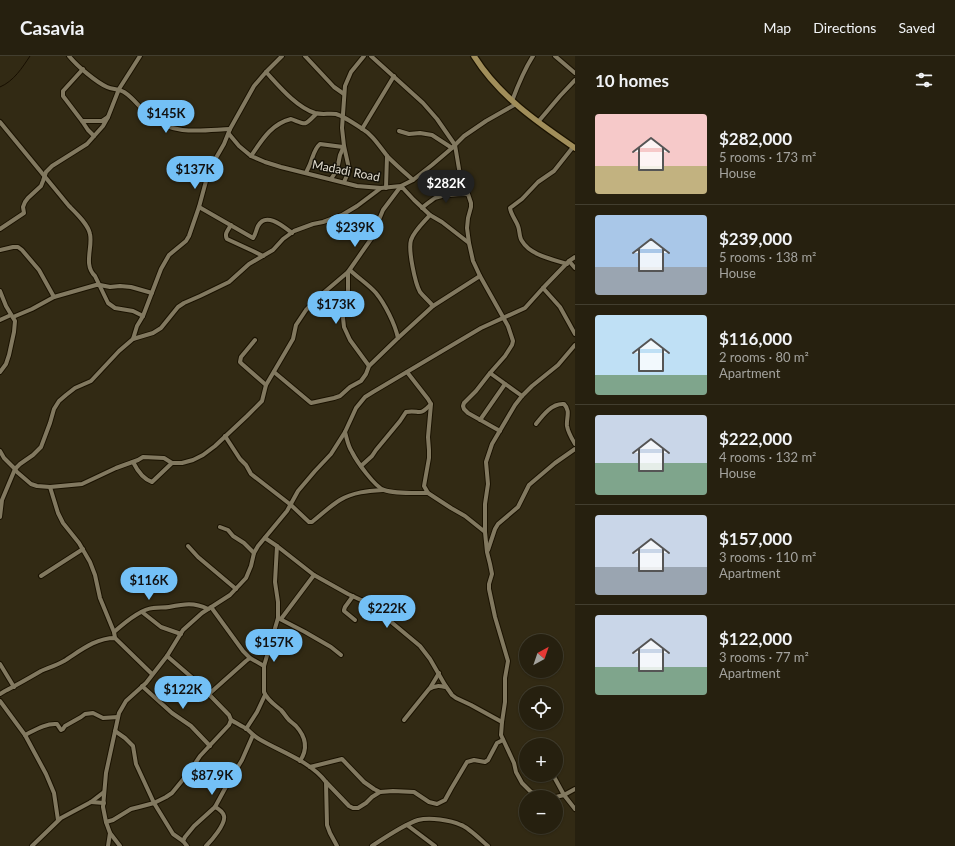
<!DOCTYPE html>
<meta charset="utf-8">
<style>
body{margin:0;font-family:Lato,sans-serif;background:#2e2818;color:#f1f3f6;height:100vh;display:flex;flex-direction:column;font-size:15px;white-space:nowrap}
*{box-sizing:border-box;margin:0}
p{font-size:13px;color:#a4a39e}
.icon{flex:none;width:22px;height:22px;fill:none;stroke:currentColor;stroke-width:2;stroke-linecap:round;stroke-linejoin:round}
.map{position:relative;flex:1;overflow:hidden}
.panel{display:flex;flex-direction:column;background:#26200f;width:380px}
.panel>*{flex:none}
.needle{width:26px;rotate:40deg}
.controls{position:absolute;left:519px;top:578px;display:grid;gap:8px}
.controls a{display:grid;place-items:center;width:44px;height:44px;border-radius:50%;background:#26200f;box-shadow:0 1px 3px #0004,0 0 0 1px #423e2f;font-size:20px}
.price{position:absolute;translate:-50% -34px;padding:0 9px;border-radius:14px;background:#73c0f6;color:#111;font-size:13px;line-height:26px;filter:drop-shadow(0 1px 2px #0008)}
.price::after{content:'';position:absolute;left:50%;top:24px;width:12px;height:9px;margin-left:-6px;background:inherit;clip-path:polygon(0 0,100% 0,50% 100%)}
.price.active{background:#222;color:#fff}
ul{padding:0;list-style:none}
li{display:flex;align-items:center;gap:12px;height:100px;padding:0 20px}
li+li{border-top:1px solid #423e2f}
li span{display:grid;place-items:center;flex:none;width:112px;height:80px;border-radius:4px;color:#555}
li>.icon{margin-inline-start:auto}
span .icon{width:48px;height:48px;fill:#fffc;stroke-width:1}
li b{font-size:17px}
h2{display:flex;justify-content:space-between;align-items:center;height:48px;padding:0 20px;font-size:17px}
header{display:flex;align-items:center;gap:24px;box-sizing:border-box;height:56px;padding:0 20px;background:#26200f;border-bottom:1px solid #423e2f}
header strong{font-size:19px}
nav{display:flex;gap:22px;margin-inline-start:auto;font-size:14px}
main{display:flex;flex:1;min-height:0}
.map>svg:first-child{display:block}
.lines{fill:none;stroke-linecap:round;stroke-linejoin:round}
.stream{stroke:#170e00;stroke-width:1}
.minor-casing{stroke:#1a1200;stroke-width:6}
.major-casing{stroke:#1a1200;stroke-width:8}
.minor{stroke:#827960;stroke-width:4}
.major{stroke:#a18e5a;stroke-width:5.5}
.labels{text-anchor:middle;stroke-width:3;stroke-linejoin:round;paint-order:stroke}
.street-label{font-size:12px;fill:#e1dccf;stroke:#161309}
</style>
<header>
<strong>Casavia</strong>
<nav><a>Map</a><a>Directions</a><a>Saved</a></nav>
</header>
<main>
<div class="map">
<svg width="575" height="790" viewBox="0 0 575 790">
<rect width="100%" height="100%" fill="#322a14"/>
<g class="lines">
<path class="stream" d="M0 31C14 25 22 12 30 0"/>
<g class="minor-casing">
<g id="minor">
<path d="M69 0C77 10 96 26 107 31 113 34 117 32 124 36 135 43 141 54 151 61 173 80 204 74 230 73"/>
<polyline points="305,0 334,31 344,38"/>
<polyline points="371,0 423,47 437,63 455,89 460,119 468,138 471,147 471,151 468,162 467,172 469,187 473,205 480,220 508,270 513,285 512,289 505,300 490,317 522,340"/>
<polyline points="555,0 575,17"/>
<polyline points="83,13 63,35 63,40 82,65 102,65 108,61"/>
<path d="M266 16C279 30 296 51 315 57 322 59 329 57 336 58 343 60 355 68 361 72 373 79 379 90 388 101 396 109 404 116 413 124"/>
<path d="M512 45C518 29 524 14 533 0"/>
<polyline points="82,65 88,74 94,80"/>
<path d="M0 66 69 150C76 157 88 168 90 178 93 191 83 209 95 220L108 247 115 252 133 255 143 260"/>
<polyline points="538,66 560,40 575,24"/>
<polyline points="362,73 394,20"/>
<polyline points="399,75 409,78 420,77 432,79 452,92"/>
<polyline points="229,78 239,90 251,100 265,106 281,111 357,130 381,132 401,130 413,124 432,109 452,92 464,80 486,65 516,48"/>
<path d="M251 100C262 84 271 68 291 63 307 69 304 70 316 58"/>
<path d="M306 117C307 114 309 111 310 108 313 101 314 93 320 88L343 91"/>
<polyline points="331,123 337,114 340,99 344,90"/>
<polyline points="344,126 349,115 348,108 344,90 342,72 345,30 351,16 364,0"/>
<polyline points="386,132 387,100"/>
<path d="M199 151 253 182C256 178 256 174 258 170 266 155 284 171 292 177"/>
<path d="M422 152C426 148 431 145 435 142 445 138 458 138 468 138"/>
<path d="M430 159C424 166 414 175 411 184 408 194 415 227 420 236 424 241 429 245 433 250"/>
<path d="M231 169C228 174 224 178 227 183L253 195 263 200"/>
<polyline points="0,173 24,157 23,151 25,146 28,142 41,130 43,125 46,116 52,110 87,88 103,70 108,61 119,33 140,0"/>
<polyline points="0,194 13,191 18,191 22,194 39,214 54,241"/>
<polyline points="569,205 575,212"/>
<path d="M567 208C552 203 530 199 522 185 519 181 520 175 518 170 516 164 511 159 510 152L522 143 538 126 554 115 573 91"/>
<polyline points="348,216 348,234 343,262 344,271 350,284 369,310"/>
<polyline points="543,232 560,251 575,278"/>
<polyline points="0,235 6,250 15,265 14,276 9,299 6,308 0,316"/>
<polyline points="13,261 32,253 54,241 96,229 100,229 110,231 120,230 131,231 152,237"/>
<polyline points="0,264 11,259"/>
<polyline points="398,282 433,250 480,220"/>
<polyline points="133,283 137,270 143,260 161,213 169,199 186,185 189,180 199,151 209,114 224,88 230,73 254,30 266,16 282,0"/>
<polyline points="255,284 241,301 240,306 242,308 266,329"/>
<path d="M274 316 311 347 334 342 340 340 350 331 361 325 366 318 369 310 398 282C395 268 385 248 376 237 368 228 358 222 350 214"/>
<polyline points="407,316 428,343 431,348 428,381 429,394 429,402 424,430 428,437 451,452 465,460 485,476"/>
<polyline points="490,317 476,335 464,347 463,350 464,353 468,357 500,375"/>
<polyline points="480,364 505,328"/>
<path d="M536 368C543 359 552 347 564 348 571 355 566 362 567 370 568 376 572 383 575 388"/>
<path d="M345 376C347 383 348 390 352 396 357 406 375 431 384 434 396 438 415 437 428 437"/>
<path d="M225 380 240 403 246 409 251 418 291 449 309 466H312C321 459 330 450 340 444 353 436 368 435 383 434"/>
<polyline points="0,395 4,402 15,413 17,416 31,428 37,430 50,431 82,428 116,412 138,404 143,401 164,402 172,407 182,407 193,404 203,399 215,390 247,360 262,345 266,329 293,283 296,269 306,254 321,239 348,216 371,183 383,154 401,130 414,144 430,159 442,166 469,187"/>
<path d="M133 406C137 414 143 423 152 426L172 407"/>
<path d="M361 410 372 400 376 394 400 365 406 356C420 353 418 362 431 348"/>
<polyline points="50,431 58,457 63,467 79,487 90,506 95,519 100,542 114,576"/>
<polyline points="0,461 2,444 15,413 20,408 33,399 41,391 50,367 54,353 59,345 66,339 75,332 91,325 119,295 133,283 153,277 161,272 178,251 184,247 200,240 229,226 249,208 273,194 283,183 294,175 313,168 323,166 342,159 357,150 381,132"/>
<polyline points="220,471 228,474 233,480 244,487 254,497"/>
<polyline points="265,482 277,490 314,519 348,538 361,544 369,546 378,552 390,565 420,590 430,603 445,629 452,639 456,642 471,649 502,666"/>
<polyline points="188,490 198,501 236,533"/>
<path d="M277 490 275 526 278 546V562L264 610V636C267 644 275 649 281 654 284 657 286 661 289 664 291 666 294 668 296 670 306 681 308 693 300 705"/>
<polyline points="488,494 495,473 498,468 518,451 529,429 555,407 575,393"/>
<polyline points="41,520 83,493"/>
<polyline points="353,540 345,551 344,554 344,555 355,564"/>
<polyline points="211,551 243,595 250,602 264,610"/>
<polyline points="142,556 161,571 181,578"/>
<polyline points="278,562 305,576 331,591 341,599"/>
<polyline points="281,563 314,519"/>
<path d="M115 582 114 576C123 568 141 553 153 552 158 551 164 552 169 551 184 548 194 546 208 553"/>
<polyline points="0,608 14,631"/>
<polyline points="142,630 172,657 191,670 210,690"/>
<polyline points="430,632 439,617"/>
<path d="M0 638 5 635C17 629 29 622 41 615 48 612 57 609 64 605 80 595 95 582 115 582L152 618"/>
<polyline points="209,638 246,605 250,602"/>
<polyline points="0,645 25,679 46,718 54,737 58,764"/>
<path d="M231 664C236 667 242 670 247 673 251 677 254 680 259 683 281 696 310 705 326 726L327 769 330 777 337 790"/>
<path d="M404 664 429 633C435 629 440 630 446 631"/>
<polyline points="246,673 257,656 265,639"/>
<polyline points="115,675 125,682 133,690 136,708 154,747 173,778 183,785"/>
<path d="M25 679C35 674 46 667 57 668L61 674 63 673 65 670 81 661 85 658 93 657 103 662 118 661"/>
<polyline points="310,711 342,703 364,726 374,733 380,736"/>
<polyline points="553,719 564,739 575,753"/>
<polyline points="326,726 349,750 353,752 358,752 366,747 372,741 380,736 393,735 414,736 429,746 437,748 445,744 451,733 467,706 474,704 485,706 488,704 497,687 503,684"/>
<polyline points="545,741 531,736 522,727 516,716 514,707 501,679 502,666 505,646 505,622 508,605 495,561 489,533 489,528 492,518 490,508 487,496 485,476 485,448 488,428 486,406 492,388 515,349 522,340 532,330 558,309 575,289"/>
<polyline points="556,741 564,739 575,733"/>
<polyline points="91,746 104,747"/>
<polyline points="106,766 113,764 131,753 139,751 154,747 166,741 172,737 190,715 200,700 229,669 231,664 229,659 196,625 167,600"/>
<polyline points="407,769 435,790"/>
<polyline points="110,777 120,790"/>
<polyline points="32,790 61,762 91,746 104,736"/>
<polyline points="108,790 110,777 106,766 103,751 106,717 119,657 126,645 146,627 167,600 183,574 202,557 230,539 246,522 251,510 254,497 258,490 287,455 298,435 315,415 331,398 345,376 356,352 365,341 373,336 481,272 525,252 543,232 569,205 575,201"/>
<polyline points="187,790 183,785 185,781 194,770 215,751 228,727 242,704 253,679"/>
<path d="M206 790C211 785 226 768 224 760 223 756 219 753 215 751"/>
<path d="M372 790C384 782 405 768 418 764 430 761 450 764 461 769 468 771 482 785 488 790"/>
</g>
</g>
<g class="major-casing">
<path id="major" d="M474 0C499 40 537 66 575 92"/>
</g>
<use href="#minor" class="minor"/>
<use href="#major" class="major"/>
</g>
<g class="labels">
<g class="street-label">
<text transform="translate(346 115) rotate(11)" y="4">Madadi Road</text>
</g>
</g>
</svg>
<div class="controls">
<a><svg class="needle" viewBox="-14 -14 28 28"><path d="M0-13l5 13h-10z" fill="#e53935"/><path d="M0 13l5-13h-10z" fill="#a4a39e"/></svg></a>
<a><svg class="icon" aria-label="locate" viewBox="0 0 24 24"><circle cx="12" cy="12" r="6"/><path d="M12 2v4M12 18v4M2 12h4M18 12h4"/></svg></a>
<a>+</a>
<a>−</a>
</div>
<b class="price" style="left:166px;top:78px">$145K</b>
<b class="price" style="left:195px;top:134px">$137K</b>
<b class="price active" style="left:446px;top:148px">$282K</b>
<b class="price" style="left:355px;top:192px">$239K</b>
<b class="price" style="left:336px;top:269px">$173K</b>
<b class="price" style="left:149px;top:545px">$116K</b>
<b class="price" style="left:387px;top:573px">$222K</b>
<b class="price" style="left:274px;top:607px">$157K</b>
<b class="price" style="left:183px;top:654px">$122K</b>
<b class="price" style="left:212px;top:740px">$87.9K</b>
</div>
<section class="panel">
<h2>10 homes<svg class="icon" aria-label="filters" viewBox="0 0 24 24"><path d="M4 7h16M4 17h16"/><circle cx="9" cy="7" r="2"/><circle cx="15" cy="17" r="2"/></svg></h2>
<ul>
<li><span style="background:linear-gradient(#f6c9c9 65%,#c2b280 0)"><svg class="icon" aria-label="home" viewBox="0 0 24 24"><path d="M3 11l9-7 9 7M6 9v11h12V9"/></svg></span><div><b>$282,000</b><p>5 rooms · 173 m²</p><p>House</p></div></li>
<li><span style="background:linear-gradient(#a9c7e8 65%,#9aa5b1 0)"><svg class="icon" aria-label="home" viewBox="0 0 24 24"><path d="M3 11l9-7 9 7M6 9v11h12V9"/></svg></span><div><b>$239,000</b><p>5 rooms · 138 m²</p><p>House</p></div></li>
<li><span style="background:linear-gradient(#bfe0f5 75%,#7fa58c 0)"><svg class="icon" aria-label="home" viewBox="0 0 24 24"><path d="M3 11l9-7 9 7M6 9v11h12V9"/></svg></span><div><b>$116,000</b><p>2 rooms · 80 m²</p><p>Apartment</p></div></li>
<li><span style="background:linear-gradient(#c9d6e8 60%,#7fa58c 0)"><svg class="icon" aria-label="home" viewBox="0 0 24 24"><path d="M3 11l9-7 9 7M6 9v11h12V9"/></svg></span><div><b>$222,000</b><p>4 rooms · 132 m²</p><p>House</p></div></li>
<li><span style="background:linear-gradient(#c9d6e8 65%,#9aa5b1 0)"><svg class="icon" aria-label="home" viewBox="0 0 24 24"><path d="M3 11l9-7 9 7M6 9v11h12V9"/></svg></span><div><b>$157,000</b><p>3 rooms · 110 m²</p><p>Apartment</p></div></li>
<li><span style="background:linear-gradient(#c9d6e8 65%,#7fa58c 0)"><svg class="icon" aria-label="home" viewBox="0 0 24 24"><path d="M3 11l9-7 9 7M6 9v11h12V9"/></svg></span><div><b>$122,000</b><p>3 rooms · 77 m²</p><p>Apartment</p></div></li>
</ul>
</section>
</main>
